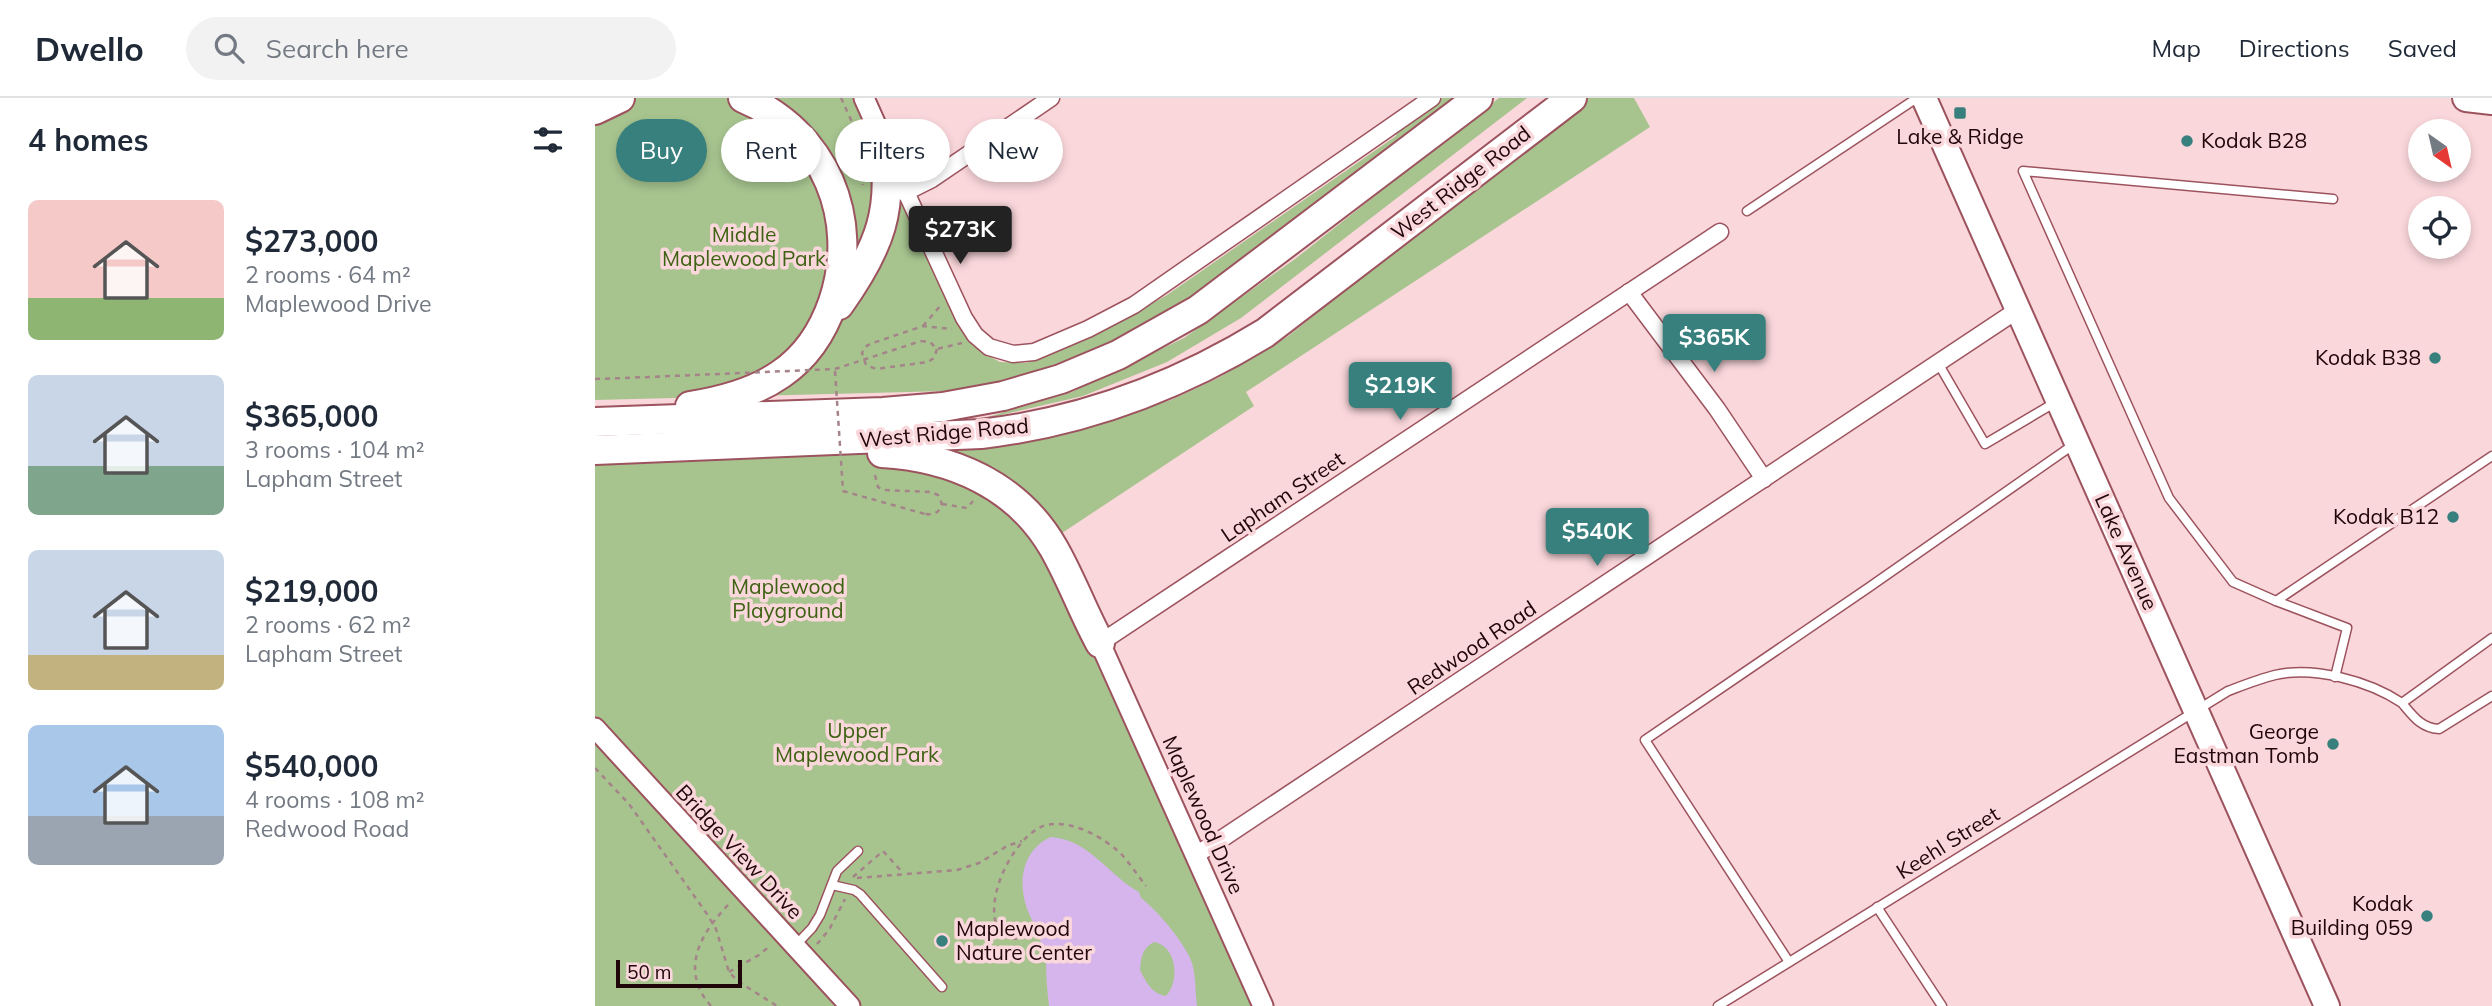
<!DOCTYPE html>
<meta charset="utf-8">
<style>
body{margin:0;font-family:Mulish,sans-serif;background:#f2f2f3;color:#1f2937;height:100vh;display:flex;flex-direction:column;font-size:26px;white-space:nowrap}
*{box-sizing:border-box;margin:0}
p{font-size:23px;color:#747a83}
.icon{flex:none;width:38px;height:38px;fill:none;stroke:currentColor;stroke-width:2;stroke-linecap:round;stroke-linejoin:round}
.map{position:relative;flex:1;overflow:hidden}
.drawer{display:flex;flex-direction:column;background:#fff;width:595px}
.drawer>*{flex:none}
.banner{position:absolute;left:21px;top:21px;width:665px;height:63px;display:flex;gap:14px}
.needle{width:46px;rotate:146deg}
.buttons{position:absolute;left:1813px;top:21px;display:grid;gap:14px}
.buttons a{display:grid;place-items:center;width:63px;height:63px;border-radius:50%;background:#fff;box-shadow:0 4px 10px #0003;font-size:35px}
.scale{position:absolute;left:21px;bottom:18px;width:126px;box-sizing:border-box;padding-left:7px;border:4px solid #20050a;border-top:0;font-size:19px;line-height:24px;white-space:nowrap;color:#20050a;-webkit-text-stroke:5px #fad7db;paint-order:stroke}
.price{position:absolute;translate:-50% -60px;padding:0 16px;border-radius:7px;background:#38807d;color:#fff;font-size:23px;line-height:46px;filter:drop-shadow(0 2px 4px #0008)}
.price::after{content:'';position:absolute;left:50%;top:42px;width:21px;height:16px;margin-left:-10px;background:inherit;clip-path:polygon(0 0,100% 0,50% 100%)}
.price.active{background:#222;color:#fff}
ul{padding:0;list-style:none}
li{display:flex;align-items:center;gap:21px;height:175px;padding:0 28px}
li span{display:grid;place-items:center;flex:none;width:196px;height:140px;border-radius:10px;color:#555}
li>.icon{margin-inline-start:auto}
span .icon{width:84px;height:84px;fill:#fffc;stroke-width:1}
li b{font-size:30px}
h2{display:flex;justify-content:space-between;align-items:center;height:84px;padding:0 28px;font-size:30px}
.tag{padding:0 24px;border-radius:32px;background:#fff;box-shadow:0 4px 10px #0003;font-size:24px;line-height:63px}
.tag.active{background:#38807d;color:#fff}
header{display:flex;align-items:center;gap:42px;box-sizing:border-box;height:98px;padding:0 35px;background:#fff;border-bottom:2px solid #e0e1e3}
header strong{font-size:33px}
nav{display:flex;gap:38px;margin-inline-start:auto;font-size:24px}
.search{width:490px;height:63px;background:#f2f2f3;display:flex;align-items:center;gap:18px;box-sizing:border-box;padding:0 24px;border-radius:38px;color:#747a83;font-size:26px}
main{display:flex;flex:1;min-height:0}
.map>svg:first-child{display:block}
.green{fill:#a7c48f}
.water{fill:#d5b5eb;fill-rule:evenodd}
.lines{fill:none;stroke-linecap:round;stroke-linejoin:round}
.service-casing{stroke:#9c535e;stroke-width:11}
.minor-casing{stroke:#9c535e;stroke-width:19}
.tertiary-casing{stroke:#9c535e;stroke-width:23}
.primary-casing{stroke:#9c535e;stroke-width:28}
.trunk-casing{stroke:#9c535e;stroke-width:30}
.motorway-casing{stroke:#9c535e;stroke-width:32}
.path{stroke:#a48488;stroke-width:2.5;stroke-dasharray:5 5;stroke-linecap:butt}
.service{stroke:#fff;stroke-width:8}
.minor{stroke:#fff;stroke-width:16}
.tertiary{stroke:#fff;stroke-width:19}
.primary{stroke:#fff;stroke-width:24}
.trunk{stroke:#fff;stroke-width:26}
.motorway{stroke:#fff;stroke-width:28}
.path-bridge{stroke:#a48488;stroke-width:2.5;stroke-dasharray:5 5;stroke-linecap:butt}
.poi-dot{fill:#38807d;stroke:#fad7db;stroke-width:2.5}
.labels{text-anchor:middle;stroke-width:7;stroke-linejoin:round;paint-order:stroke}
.poi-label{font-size:21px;fill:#20050a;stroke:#fad7db;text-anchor:end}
.street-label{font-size:21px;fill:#20050a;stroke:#fad7db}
.park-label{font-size:21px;fill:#3e6213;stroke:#fad7db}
</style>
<header>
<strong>Dwello</strong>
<div class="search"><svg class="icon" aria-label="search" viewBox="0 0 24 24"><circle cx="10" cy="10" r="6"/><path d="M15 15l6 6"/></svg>Search here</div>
<nav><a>Map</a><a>Directions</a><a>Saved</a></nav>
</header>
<main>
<section class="drawer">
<h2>4 homes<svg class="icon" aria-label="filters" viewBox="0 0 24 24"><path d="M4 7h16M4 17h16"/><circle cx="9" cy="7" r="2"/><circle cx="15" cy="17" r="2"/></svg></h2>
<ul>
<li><span style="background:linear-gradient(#f6c9c9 70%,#8fb573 0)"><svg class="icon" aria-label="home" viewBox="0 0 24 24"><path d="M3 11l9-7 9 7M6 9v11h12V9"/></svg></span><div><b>$273,000</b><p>2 rooms · 64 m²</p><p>Maplewood Drive</p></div></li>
<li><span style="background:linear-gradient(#c9d6e8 65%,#7fa58c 0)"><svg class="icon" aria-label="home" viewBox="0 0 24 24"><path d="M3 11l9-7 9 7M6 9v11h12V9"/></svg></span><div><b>$365,000</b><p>3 rooms · 104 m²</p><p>Lapham Street</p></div></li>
<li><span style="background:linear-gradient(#c9d6e8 75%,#c2b280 0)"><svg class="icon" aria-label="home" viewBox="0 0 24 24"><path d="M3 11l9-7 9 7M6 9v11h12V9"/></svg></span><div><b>$219,000</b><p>2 rooms · 62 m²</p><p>Lapham Street</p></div></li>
<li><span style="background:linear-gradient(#a9c7e8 65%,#9aa5b1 0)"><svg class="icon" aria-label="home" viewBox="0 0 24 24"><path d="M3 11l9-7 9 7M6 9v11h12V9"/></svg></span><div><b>$540,000</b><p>4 rooms · 108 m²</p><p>Redwood Road</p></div></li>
</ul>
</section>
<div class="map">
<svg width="1897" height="908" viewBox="0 0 1897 908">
<rect width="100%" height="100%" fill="#fad7db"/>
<g class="green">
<path d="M0 0H269L369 220 394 249 383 252 405 264 431 265 445 261 530 221 572 197 801 38 802 32 848 0H859L601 197C525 244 442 281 352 293L0 302Z"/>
<polygon points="904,0 932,0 646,220 572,264 488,298 376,324 477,294 589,240 700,161"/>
<polygon points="991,0 1039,0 1055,29 651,294 659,308 464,437 402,374 360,353 472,336 576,302 623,280 692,239"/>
<polygon points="139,349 292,356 330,360 443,427 668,908 0,908 0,352"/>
</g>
<path class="water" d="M456 739C495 742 514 778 544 794L546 800C561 811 591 846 597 865 601 879 600 893 602 908H454C452 892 451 877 451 862 451 852 443 845 445 834 422 806 418 756 456 739ZM559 844C582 848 585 883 571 898 557 896 551 884 545 872 546 860 547 850 559 844Z"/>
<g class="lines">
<g class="service-casing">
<g id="service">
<polyline points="1738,101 1428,73 1574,400 1638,484 1681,503 1752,530 1740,579"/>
<polyline points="1152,113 1322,0"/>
<polyline points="1343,265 1390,346 1461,304"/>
<polyline points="1681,503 1897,358"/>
<path d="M1807 605C1818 618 1826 630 1844 631L1897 598"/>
<polyline points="237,787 259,792 265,796 347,889"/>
<polyline points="1282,809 1347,908"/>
<polyline points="200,848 217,830 225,817 242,773 263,753"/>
<polyline points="1194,864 1050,642 1273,490 1478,347"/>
<path d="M1123 908 1633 593C1649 587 1664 581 1680 577 1719 568 1774 583 1807 605L1897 540"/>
</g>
</g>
<g class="minor-casing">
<g id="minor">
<polyline points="456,0 337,81 311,94 369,220 380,237 394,249 418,256 439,254 493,231 539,207 837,0"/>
<polyline points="1034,194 1122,311 1169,381"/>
<polyline points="505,545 1125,134"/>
<polyline points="600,757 622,744 1421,213"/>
</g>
</g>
<g class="tertiary-casing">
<g id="tertiary">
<polyline points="269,0 311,94"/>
<polyline points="505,545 668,908"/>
<polyline points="0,630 255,908"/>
</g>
</g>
<g class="primary-casing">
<polyline id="primary" points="1329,0 1732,908"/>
</g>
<g class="trunk-casing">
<polyline id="trunk" points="1871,0 1897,3"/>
</g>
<g class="motorway-casing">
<g id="motorway">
<polyline points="0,12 25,0"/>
<path d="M244 207C284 151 301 110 287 40"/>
<path d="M95 308C127 303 159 295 186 276 211 259 228 233 238 204 266 121 230 34 148 0"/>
<polyline points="0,324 288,314 348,309 408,298 466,281 523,257 603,212 883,0"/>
<path d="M0 352 386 336C488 324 582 289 670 235L977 0"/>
<path d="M287 355C357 359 422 387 458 449 476 480 488 514 505 545"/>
</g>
</g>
<g class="path">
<polyline points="246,0 262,35 268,87"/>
<polyline points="328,228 346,207"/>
<polyline points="326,243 335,244 342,251 367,245"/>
<polyline points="342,251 339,260 333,264 281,271 271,267 267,255 270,249 275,246 328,228 357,231"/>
<polyline points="0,281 30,280"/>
<path d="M280 377 283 389 288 392 336 394 343 397 347 406C344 415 339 417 330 416"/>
<polyline points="347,406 372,410 378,403"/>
<polyline points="0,670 34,706 112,816 121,831 134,874 144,884 182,908"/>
<polyline points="258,779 288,753 308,775"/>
<polyline points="262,780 362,772 384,765 412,748 427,743"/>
<path d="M439 831 422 841 409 839C381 813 418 736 451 727 476 721 511 740 528 758 536 767 543 778 551 788"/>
<polyline points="222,846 234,832 250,801"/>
<polyline points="134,874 164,857 175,848"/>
<path d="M116 908C83 871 107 833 136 804"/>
</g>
<use href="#service" class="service"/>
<use href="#minor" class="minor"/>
<use href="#tertiary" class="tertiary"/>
<use href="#primary" class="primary"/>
<use href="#trunk" class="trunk"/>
<use href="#motorway" class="motorway"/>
<g class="path-bridge">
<polyline points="240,273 248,393 330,416"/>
<polyline points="30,280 240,271 326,243"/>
</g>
</g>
<g class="poi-dot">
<rect x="1358" y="8" width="14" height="14" rx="3.5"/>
<circle cx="1592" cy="43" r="7"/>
<circle cx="1840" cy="260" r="7"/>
<circle cx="1858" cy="419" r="7"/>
<circle cx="1738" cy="646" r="7"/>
<circle cx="1832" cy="818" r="7"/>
<circle cx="347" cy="843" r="7"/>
</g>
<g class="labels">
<g class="poi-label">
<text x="1365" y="46" text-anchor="middle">Lake &amp; Ridge</text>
<text x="1606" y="50" text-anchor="start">Kodak B28</text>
<text x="1826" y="267">Kodak B38</text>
<text x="1844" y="426">Kodak B12</text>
<text x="1724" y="641">George<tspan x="1724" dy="24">Eastman Tomb</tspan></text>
<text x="1818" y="813">Kodak<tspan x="1818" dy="24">Building 059</tspan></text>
<text x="361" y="838" text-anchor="start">Maplewood<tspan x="361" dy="24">Nature Center</tspan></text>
</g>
<g class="street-label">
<text transform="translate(866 85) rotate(-38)" y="7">West Ridge Road</text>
<text transform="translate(349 335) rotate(-5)" y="7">West Ridge Road</text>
<text transform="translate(688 399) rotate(-34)" y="7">Lapham Street</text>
<text transform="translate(1531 454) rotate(66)" y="7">Lake Avenue</text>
<text transform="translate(877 550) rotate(-34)" y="7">Redwood Road</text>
<text transform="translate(608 717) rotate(66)" y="7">Maplewood Drive</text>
<text transform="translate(1353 745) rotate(-32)" y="7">Keehl Street</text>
<text transform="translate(144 754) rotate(47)" y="7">Bridge View Drive</text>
</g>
<g class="park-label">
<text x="149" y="144">Middle<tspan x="149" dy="24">Maplewood Park</tspan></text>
<text x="193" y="496">Maplewood<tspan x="193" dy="24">Playground</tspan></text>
<text x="262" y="640">Upper<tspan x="262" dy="24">Maplewood Park</tspan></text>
</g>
</g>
</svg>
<div class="buttons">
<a><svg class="needle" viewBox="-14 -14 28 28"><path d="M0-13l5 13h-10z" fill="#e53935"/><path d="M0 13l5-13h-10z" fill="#747a83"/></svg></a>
<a><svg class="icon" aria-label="locate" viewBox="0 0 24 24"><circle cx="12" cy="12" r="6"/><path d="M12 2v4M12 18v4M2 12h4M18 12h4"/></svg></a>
</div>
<div class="scale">50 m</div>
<b class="price active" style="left:365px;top:168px">$273K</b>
<b class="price" style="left:1119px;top:276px">$365K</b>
<b class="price" style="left:805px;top:324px">$219K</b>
<b class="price" style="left:1002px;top:470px">$540K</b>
<div class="banner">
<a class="tag active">Buy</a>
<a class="tag">Rent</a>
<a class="tag">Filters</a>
<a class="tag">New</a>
</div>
</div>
</main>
